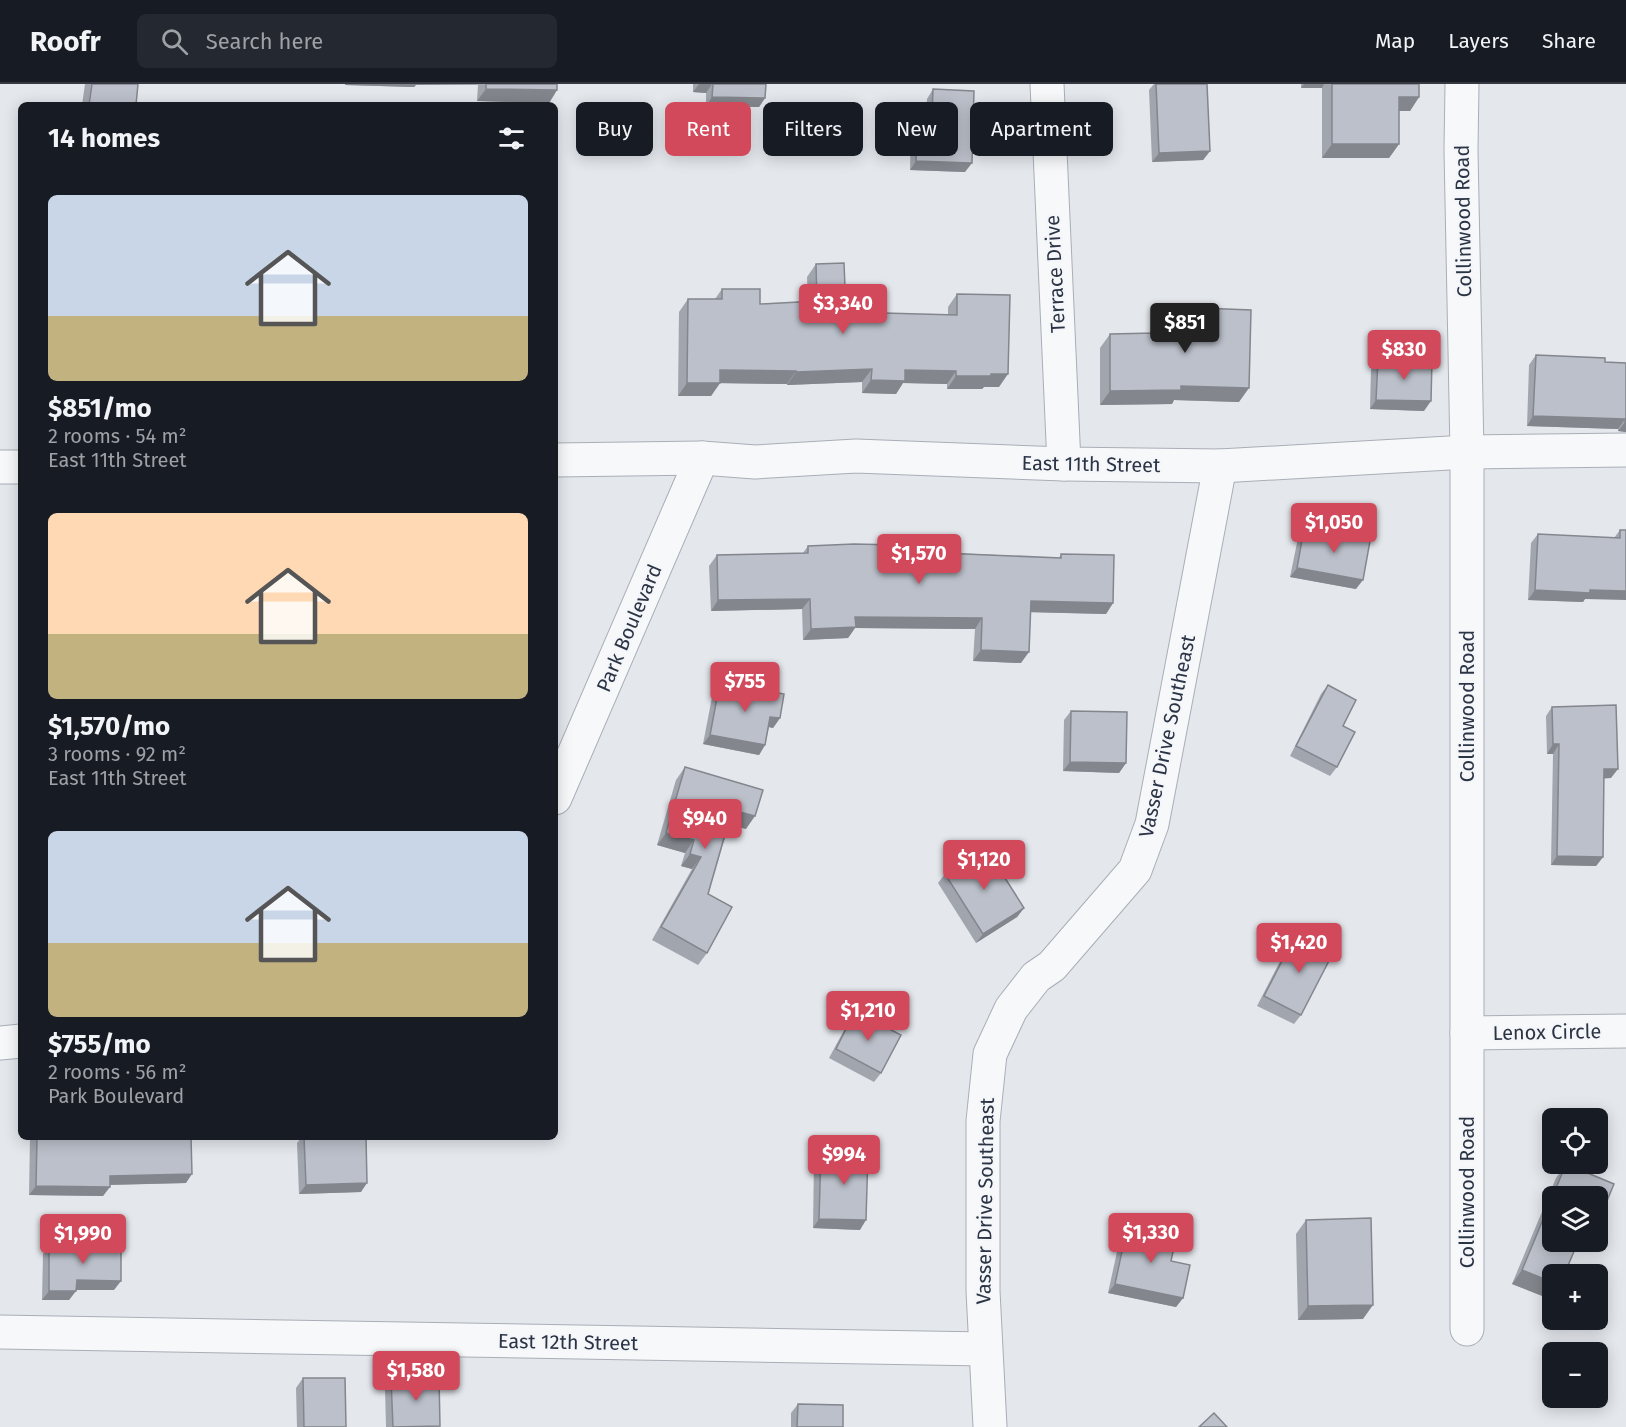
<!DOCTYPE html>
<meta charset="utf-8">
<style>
body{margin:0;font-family:"Fira Sans",sans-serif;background:#242831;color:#f1f3f6;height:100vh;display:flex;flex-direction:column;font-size:22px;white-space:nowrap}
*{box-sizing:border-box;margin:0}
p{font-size:20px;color:#9ea1a6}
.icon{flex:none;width:33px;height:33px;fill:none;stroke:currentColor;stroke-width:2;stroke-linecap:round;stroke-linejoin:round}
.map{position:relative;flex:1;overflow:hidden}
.sheet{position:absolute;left:18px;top:18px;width:540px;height:1038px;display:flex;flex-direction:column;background:#171b24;border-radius:9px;box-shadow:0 3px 15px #0003}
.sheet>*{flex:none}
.hud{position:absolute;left:576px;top:18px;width:570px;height:54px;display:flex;gap:12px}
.fabs{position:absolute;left:1542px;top:1024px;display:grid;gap:12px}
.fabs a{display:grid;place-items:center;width:66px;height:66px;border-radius:9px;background:#171b24;box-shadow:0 3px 15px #0003;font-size:30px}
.price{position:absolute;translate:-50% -51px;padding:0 14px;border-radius:6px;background:#d1495b;color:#fff;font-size:20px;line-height:39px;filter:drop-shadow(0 2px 3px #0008)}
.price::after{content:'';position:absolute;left:50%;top:36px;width:18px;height:14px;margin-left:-9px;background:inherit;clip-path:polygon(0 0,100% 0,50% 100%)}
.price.on{background:#222;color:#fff}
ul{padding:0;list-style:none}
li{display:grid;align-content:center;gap:12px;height:318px;padding:0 30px}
li span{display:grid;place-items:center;height:186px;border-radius:9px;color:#555}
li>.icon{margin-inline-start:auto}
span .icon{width:108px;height:108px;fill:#fffc;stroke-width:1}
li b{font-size:26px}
h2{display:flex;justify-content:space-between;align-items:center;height:72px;padding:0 30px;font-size:26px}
.pill{padding:0 21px;border-radius:9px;background:#171b24;box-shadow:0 3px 15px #0003;font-size:21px;line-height:54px}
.pill.on{background:#d1495b;color:#fff}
header{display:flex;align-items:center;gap:36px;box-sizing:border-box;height:84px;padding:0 30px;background:#171b24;border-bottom:2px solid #363941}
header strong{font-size:28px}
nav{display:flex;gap:33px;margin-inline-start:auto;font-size:21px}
.search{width:420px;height:54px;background:#242831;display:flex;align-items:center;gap:15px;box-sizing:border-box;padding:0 21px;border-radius:9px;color:#9ea1a6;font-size:22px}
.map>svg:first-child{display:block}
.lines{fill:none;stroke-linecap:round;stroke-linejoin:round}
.minor-casing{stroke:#a9aeb7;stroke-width:35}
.minor{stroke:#f7f8fa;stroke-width:33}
.wall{fill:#a1a5ae}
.shaded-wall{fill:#83868d}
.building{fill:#bbc0ca;stroke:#83868d;stroke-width:1.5}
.labels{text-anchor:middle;stroke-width:4.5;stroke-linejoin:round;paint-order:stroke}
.street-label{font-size:20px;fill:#2b3445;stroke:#f4f6f9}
</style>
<header>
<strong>Roofr</strong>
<div class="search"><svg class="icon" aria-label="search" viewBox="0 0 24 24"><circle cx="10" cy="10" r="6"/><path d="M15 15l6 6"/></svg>Search here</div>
<nav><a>Map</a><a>Layers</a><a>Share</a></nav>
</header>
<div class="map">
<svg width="1626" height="1343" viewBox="0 0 1626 1343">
<rect width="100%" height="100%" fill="#e4e7ec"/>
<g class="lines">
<g class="minor-casing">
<g id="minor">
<polyline points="1047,0 1064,380"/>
<polyline points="1462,0 1461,66 1467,368 1467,1245"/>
<polyline points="555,376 702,374 755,378 856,372 1064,380 1220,382 1467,368 1626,366"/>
<polyline points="0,383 21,383"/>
<polyline points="555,714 702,374"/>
<polyline points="1467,949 1626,947"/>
<polyline points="0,959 21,957"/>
<polyline points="0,1248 985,1265"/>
<polyline points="990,1343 983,1207 983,1037 990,970 1011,925 1036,893 1052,882 1135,786 1152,740 1220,382"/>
</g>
</g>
<use href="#minor" class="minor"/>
</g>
<g class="wall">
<polygon points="85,0 138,0 136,21 82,21"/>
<polygon points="345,0 557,0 557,6 549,19 477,17 478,1 416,1 414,3 345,1"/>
<polygon points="693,0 766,0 765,14 759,23 706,22 706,9 693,8"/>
<polygon points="1154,0 1207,0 1210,67 1203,76 1152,78 1149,6"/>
<polygon points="1301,0 1419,0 1419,13 1410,27 1399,27 1399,60 1389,74 1322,74 1322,4 1301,4"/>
<polygon points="933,5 965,88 910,86 911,40 918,31 926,31 927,15"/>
<polygon points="816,180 846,228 948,231 948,223 957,210 999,303 984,303 982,305 947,305 947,300 903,299 896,310 862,309 862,298 787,301 787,300 720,299 711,312 678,312 679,228 688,215 715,215 722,205 760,220 808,218 807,193"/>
<polygon points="1201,224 1239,318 1174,316 1172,320 1100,321 1100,264 1110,250 1149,250 1155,240 1191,240"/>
<polygon points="1536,271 1605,278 1626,279 1626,348 1618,347 1618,345 1527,342 1529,281"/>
<polygon points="1378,276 1424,327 1370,325 1371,285"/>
<polygon points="1304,445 1356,505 1290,493 1298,454"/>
<polygon points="1620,446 1626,446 1583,518 1528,516 1531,459 1538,450 1614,454"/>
<polygon points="808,462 1059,474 1061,470 1113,519 1106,530 1030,528 1021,579 973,577 975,545 855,544 848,554 803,556 802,525 711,527 709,482 717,471 803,469"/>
<polygon points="720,598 780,634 773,644 769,643 765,661 759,671 703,660 713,608"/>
<polygon points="1328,601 1343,642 1337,683 1330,692 1290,672 1321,610"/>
<polygon points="1552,623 1611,694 1604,694 1603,773 1596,782 1551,781 1553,670 1547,670 1546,632"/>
<polygon points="1071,627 1126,679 1119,689 1063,687 1064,636"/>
<polygon points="685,683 746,745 729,740 708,810 707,869 698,881 652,856 692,785 681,782 685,769 657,761 676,696"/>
<polygon points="21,779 21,806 19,806 20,780"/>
<polygon points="945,790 1024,824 1017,833 976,859 938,799"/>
<polygon points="1297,848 1301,931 1294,940 1257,922 1290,858"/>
<polygon points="855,927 881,989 874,998 829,974 849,937"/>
<polygon points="31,1053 191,1053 186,1099 110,1101 103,1112 29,1111 30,1054"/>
<polygon points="302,1053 366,1053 361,1108 299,1110 297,1059"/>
<polygon points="821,1067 860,1146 813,1144 814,1076"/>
<polygon points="1566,1080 1598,1113 1550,1215 1512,1200 1556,1094"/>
<polygon points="1306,1136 1363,1235 1298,1236 1296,1150"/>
<polygon points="1127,1144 1171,1177 1183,1214 1176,1223 1108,1209 1120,1154"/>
<polygon points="49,1161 114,1206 76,1206 69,1216 42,1216 43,1170"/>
<polygon points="303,1294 346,1343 297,1343 296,1304"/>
<polygon points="391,1295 440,1342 439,1343 386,1343 385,1304"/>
<polygon points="798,1320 843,1343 791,1343 791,1329"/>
</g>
<g class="shaded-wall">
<polygon points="346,0 478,0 416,1 414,3 345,1"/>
<polygon points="699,0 712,0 706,9 693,8"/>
<polygon points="1304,0 1324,0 1322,4 1301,4"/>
<polygon points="486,5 557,6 549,19 477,17"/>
<polygon points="712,13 765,14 759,23 706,22"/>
<polygon points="1399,13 1419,13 1410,27 1389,27"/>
<polygon points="1332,60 1399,60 1389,74 1322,74"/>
<polygon points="1210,67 1203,76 1152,78 1159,69"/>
<polygon points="916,77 972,79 965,88 910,86"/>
<polygon points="872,285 862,298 787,301 796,288"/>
<polygon points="720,286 796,287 787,300 711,299"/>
<polygon points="905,286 956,287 947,300 903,299 896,310 862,309 871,296"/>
<polygon points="991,290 1008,290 999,303 984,303 982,305 947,305 956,292"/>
<polygon points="687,299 720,299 711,312 678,312"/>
<polygon points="1181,302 1249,304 1239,318 1174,316 1172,320 1100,321 1110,307"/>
<polygon points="1376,316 1431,317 1424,327 1370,325"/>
<polygon points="1533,332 1625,335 1618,345 1527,342"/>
<polygon points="1625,338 1626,338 1626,348 1618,347"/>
<polygon points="1297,484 1363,496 1356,505 1290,493"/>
<polygon points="1535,506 1590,506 1626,507 1626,516 1585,515 1583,518 1528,516"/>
<polygon points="810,515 802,525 711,527 718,516"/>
<polygon points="1031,517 1113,519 1106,530 1023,528"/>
<polygon points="855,533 982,534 975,545 855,544 848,554 803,556 811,545"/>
<polygon points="981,566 1029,568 1021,579 973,577"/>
<polygon points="770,633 780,634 773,644 764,642"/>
<polygon points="710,651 765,661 759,671 703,660"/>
<polygon points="1553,660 1559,660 1553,670 1547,670"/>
<polygon points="1070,678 1126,679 1119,689 1063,687"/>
<polygon points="1604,685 1618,685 1611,694 1598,695"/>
<polygon points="732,726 755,732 746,745 724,739"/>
<polygon points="666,749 694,756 685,769 657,761"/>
<polygon points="690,770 701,773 692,785 681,782"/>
<polygon points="1557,772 1603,773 1596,782 1551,781"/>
<polygon points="1024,824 1017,833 976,859 983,850"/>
<polygon points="192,1090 186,1099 103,1101 110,1092"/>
<polygon points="367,1099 361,1108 299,1110 306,1101"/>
<polygon points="36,1102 110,1103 103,1112 29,1111"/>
<polygon points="1598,1129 1601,1131 1598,1137"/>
<polygon points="819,1135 866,1136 860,1146 813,1144"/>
<polygon points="1522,1186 1552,1198 1552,1211 1550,1215 1512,1200"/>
<polygon points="77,1196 121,1197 114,1206 70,1206"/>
<polygon points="1115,1200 1183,1214 1176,1223 1108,1209"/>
<polygon points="49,1207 76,1207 69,1216 42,1216"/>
<polygon points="1373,1221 1363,1235 1298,1236 1308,1222"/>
</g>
<g class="building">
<polygon points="92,0 138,0 136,21 89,21"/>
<polygon points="486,0 557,0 557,6 486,5"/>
<polygon points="713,0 766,0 765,14 712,13"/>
<polygon points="1156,0 1207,0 1210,67 1159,69"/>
<polygon points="1332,0 1419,0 1419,13 1399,13 1399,60 1332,60"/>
<polygon points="933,5 974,7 972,79 916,77 918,31 932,31"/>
<polygon points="844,179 846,228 957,231 957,210 1010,211 1008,290 991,290 991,292 956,292 956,287 905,286 905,297 871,296 872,285 796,288 796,287 720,286 720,299 687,299 688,215 722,215 722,205 760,205 760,220 817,217 816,180"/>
<polygon points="1201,224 1251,226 1249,304 1181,302 1181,306 1110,307 1110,250 1155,249 1155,240 1201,240"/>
<polygon points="1536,271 1605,274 1605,278 1626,279 1626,338 1625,338 1625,335 1533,332"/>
<polygon points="1378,276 1432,277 1431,317 1376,316"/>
<polygon points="1304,445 1370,457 1363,496 1297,484"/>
<polygon points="1620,446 1626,446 1626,507 1590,506 1590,509 1535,506 1538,450 1620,454"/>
<polygon points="854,460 941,462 941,469 1061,474 1061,470 1114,471 1113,519 1031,517 1029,568 981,566 982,534 855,533 856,543 811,545 810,515 718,516 717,471 808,469 808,462"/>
<polygon points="720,598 784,610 780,634 770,633 765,661 710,651"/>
<polygon points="1328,601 1356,616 1343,642 1355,648 1337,683 1296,662"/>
<polygon points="1616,621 1618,685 1604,685 1603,773 1557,772 1559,660 1553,660 1552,623"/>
<polygon points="1071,627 1127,628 1126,679 1070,678"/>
<polygon points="685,683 763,706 755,732 732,726 708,810 732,823 707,869 661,843 701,773 690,770 694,756 666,749"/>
<polygon points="986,764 1024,824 983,850 945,790"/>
<polygon points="1297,848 1334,867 1301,931 1264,912"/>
<polygon points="855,927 901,951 881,989 836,965"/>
<polygon points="37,1053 191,1053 192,1090 110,1092 110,1103 36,1102"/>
<polygon points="304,1053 366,1053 367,1099 306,1101"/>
<polygon points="821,1067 868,1068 866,1136 819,1135"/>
<polygon points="1566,1080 1614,1100 1601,1131 1598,1129 1598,1113 1552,1113 1552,1158 1578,1158 1564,1191 1552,1191 1552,1198 1522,1186"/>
<polygon points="1371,1134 1373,1221 1308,1222 1306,1136"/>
<polygon points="1127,1144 1176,1154 1171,1177 1190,1181 1183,1214 1115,1200"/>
<polygon points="49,1161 121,1161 121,1197 77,1196 76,1207 49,1207"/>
<polygon points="303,1294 345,1294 346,1343 304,1343"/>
<polygon points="439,1294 440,1342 393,1343 391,1295"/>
<polygon points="798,1320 843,1321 843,1343 797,1343"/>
<polygon points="1214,1329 1227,1343 1199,1343"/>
</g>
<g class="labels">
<g class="street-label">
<text transform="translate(1463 137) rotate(-91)" y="7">Collinwood Road</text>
<text transform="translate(1055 190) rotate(-93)" y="7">Terrace Drive</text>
<text transform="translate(1091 380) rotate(1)" y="7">East 11th Street</text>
<text transform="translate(629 544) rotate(-67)" y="7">Park Boulevard</text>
<text transform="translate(1467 622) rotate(-90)" y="7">Collinwood Road</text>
<text transform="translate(1167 652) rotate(-78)" y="7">Vasser Drive Southeast</text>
<text transform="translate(1547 948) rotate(-1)" y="7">Lenox Circle</text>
<text transform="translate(1467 1108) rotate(-90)" y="7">Collinwood Road</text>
<text transform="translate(985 1117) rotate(-89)" y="7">Vasser Drive Southeast</text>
<text transform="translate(568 1258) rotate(1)" y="7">East 12th Street</text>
</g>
</g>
</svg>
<div class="fabs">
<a><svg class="icon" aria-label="locate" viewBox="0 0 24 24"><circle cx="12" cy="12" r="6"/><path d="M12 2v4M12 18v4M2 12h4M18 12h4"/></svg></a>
<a><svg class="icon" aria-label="layers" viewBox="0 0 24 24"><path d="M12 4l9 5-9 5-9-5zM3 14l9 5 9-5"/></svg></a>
<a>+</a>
<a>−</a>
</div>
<b class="price" style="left:843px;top:251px">$3,340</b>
<b class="price on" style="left:1185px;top:270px">$851</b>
<b class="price" style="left:1404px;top:297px">$830</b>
<b class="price" style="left:1334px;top:470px">$1,050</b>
<b class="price" style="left:919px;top:501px">$1,570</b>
<b class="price" style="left:745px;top:629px">$755</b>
<b class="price" style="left:705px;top:766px">$940</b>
<b class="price" style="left:984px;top:807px">$1,120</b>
<b class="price" style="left:1299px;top:890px">$1,420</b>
<b class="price" style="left:868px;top:958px">$1,210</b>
<b class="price" style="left:844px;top:1102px">$994</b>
<b class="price" style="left:1151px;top:1180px">$1,330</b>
<b class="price" style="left:83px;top:1181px">$1,990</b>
<b class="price" style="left:416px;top:1318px">$1,580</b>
<div class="hud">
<a class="pill">Buy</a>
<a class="pill on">Rent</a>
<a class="pill">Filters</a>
<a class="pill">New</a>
<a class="pill">Apartment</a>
</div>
<section class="sheet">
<h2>14 homes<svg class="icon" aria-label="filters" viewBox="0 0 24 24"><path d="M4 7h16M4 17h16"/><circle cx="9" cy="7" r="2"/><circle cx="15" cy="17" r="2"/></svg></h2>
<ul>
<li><span style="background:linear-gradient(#c9d6e8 65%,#c2b280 0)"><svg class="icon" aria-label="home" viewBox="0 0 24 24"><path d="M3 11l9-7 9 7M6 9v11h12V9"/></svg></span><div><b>$851/mo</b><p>2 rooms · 54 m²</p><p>East 11th Street</p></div></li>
<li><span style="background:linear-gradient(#ffd9b3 65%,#c2b280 0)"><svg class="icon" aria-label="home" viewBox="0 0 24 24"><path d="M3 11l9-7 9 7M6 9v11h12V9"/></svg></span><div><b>$1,570/mo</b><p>3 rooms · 92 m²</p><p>East 11th Street</p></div></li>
<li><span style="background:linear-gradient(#c9d6e8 60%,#c2b280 0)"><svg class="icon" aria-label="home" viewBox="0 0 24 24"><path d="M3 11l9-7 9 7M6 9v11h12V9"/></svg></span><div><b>$755/mo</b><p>2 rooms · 56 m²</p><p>Park Boulevard</p></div></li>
</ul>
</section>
</div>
